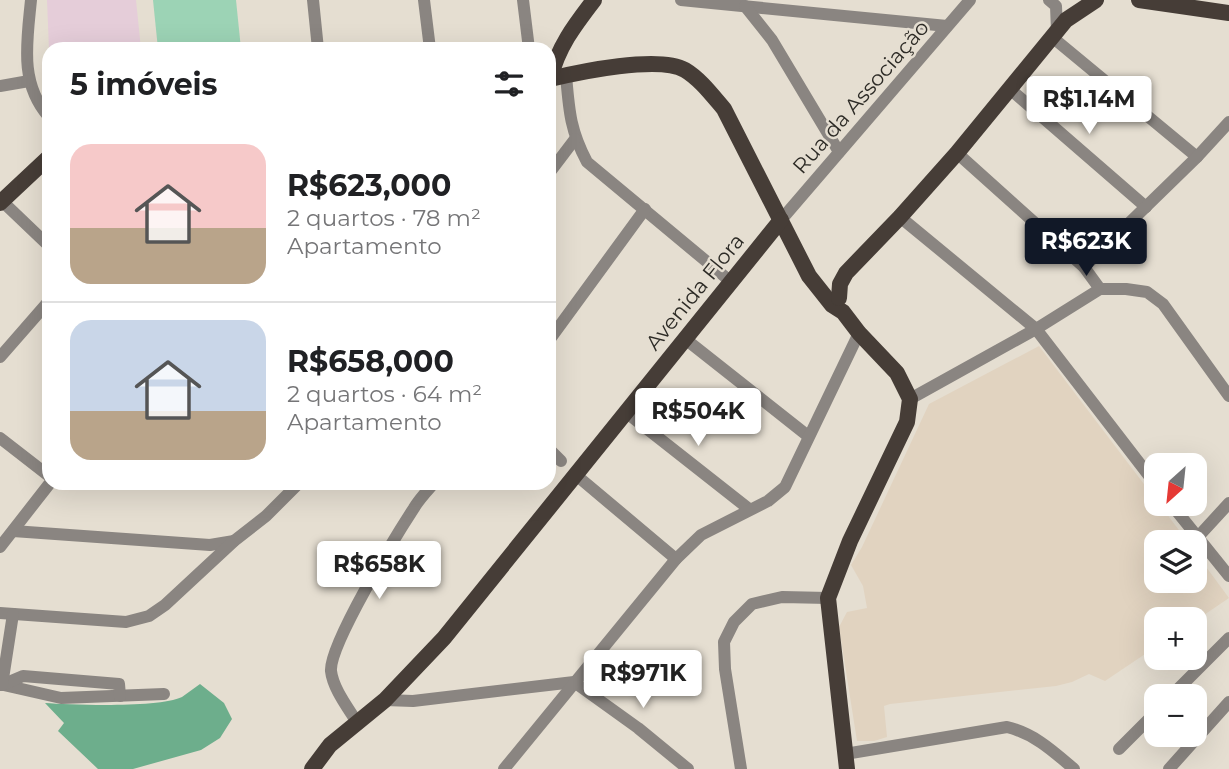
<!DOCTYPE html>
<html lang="pt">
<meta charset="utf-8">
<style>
body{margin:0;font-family:Montserrat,sans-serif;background:#f2f2f2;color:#202124;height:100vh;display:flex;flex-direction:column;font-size:26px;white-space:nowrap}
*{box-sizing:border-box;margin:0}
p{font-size:23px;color:#757577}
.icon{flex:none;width:38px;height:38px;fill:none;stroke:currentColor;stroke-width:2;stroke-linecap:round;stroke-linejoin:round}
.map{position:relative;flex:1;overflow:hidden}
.sheet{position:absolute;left:42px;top:42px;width:514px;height:448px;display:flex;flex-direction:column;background:#fff;border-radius:21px;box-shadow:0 7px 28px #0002}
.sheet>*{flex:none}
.needle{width:46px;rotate:207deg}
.fabs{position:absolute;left:1144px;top:453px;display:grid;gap:14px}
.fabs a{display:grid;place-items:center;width:63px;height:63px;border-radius:14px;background:#fff;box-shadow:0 7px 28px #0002;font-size:35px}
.price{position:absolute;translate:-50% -60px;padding:0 16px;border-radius:7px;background:#fff;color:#222;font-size:23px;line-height:46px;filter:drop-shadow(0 2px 4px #0008)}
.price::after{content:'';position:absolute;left:50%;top:42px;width:21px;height:16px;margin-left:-10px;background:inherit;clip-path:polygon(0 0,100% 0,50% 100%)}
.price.selected{background:#111827;color:#fff}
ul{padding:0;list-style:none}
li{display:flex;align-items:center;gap:21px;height:175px;padding:0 28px}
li+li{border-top:2px solid #e0e0e0}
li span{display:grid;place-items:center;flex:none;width:196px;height:140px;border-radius:21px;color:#555}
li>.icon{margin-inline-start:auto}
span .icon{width:84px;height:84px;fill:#fffc;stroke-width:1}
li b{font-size:30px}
h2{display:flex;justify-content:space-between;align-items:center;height:84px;padding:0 28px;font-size:30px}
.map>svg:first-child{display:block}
.industrial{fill:#e1d3c0}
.education{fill:#e5cdd9}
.green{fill:#9cd3b5}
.forest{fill:#6dae8c}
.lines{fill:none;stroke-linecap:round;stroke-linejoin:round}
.minor{stroke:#8a8581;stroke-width:12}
.major{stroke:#463d37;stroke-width:16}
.labels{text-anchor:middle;stroke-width:5;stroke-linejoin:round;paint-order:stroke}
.street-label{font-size:21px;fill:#2d2b26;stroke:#e5ded1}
</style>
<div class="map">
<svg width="1229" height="769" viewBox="0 0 1229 769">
<rect width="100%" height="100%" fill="#e5ded1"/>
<polygon class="industrial" points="1039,346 1188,542 1157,542 1157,581 1195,581 1195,552 1229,598 1195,621 1157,620 1157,646 1105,681 1089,674 1072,682 1056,686 890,704 884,706 887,737 874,741 857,741 839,627 847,612 867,608 863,586 851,565 862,547 929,404"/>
<polygon class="education" points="47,0 136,0 141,49 49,49"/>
<polygon class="green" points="153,0 236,0 241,49 158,49"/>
<path class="forest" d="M200 684 224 703 232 719 220 738 201 750 133 769H98L58 731 64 723 45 703C73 705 160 708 182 697 188 693 194 688 200 684Z"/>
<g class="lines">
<g class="minor">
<path d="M31 0C27 42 19 83 49 117"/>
<polyline points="313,0 318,49"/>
<polyline points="424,0 430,49"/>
<polyline points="523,0 529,49"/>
<polyline points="681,0 947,26"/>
<polyline points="1049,0 1056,6 1057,31"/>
<polyline points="745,6 772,40 839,152"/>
<polyline points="1052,37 1197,157"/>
<path d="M566 75C569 110 570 130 587 162L730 281"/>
<polyline points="0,86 29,81"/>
<polyline points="1010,89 1146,207"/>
<polyline points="957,153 1084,267 1100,289"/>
<polyline points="550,172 575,139"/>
<polyline points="2,201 49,246"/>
<polyline points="900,217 1036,329 1157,486"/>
<polyline points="781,220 970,0"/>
<polyline points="1084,267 1197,157 1229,122"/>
<polyline points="684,338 808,436"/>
<polyline points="550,339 645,209"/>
<polyline points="0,357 49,301"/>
<polyline points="910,399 1036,329 1100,289 1126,289 1147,292 1163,304 1229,396"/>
<polyline points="627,413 749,509"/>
<polyline points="0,438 49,476"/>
<polyline points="550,450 561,461"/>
<polyline points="576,475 676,559"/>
<polyline points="1171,504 1229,576"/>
<polyline points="13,531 210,545 234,541"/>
<polyline points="1197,538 1229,503"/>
<polyline points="0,547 50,483"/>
<polyline points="0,613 126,622 149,616 165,605 234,541 266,516 299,483"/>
<polyline points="0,684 61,698 164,694"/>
<polyline points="2,685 23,676 119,684 120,696"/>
<polyline points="2,685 13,614"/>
<polyline points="1171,696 1229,638"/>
<polyline points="385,700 413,701 574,682 638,728 688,769"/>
<path d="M358 724C349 709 333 689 331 671 329 645 397 534 414 508 419 499 427 491 434 483"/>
<polyline points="1119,749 1157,711"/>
<path d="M845 754 1007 727C1035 734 1053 751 1074 769"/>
<polyline points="504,769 676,559 701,535 768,501 785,487 859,333"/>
<polyline points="741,769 725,669 724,642 734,622 752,604 782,597 828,598"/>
<polyline points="1169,769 1229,702"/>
</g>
<g class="major">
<polyline points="1139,0 1229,13"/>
<path d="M550 79C579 72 659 55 685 70 700 79 712 95 724 109L809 276 832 305 843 312 859 333 897 373 910 399 907 422 850 541 828 598 847 769"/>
<path d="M550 79C558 47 574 26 594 0"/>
<polyline points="0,203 49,157"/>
<polyline points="839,298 840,284 846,273 900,217 957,153 1066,20 1096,0"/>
<polyline points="312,769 330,745 385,700 444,638 781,220"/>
</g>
</g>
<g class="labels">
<g class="street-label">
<text transform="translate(861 97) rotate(-49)" y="7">Rua da Associação</text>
<text transform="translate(695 292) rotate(-51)" y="7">Avenida Flora</text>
</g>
</g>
</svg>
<div class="fabs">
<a><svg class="needle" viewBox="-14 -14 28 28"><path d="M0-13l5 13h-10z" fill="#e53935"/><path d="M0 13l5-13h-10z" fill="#757577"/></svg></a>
<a><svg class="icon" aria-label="layers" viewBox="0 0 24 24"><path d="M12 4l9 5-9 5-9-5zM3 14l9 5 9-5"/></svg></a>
<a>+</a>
<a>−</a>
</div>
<b class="price" style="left:1089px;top:136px">R$1.14M</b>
<b class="price selected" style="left:1086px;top:278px">R$623K</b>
<b class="price" style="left:698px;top:448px">R$504K</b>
<b class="price" style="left:379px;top:601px">R$658K</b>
<b class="price" style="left:643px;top:710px">R$971K</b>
<section class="sheet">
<h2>5 imóveis<svg class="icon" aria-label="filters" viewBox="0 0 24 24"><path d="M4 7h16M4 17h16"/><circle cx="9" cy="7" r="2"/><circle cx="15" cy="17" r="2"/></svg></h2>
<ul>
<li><span style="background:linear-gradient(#f6c9c9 60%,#b9a48a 0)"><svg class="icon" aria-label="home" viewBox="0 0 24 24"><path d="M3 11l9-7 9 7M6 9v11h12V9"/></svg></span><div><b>R$623,000</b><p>2 quartos · 78 m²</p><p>Apartamento</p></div></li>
<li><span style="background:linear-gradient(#c9d6e8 65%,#b9a48a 0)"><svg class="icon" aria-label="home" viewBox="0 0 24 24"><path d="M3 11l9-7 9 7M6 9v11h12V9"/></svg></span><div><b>R$658,000</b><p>2 quartos · 64 m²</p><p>Apartamento</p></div></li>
</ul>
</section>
</div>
